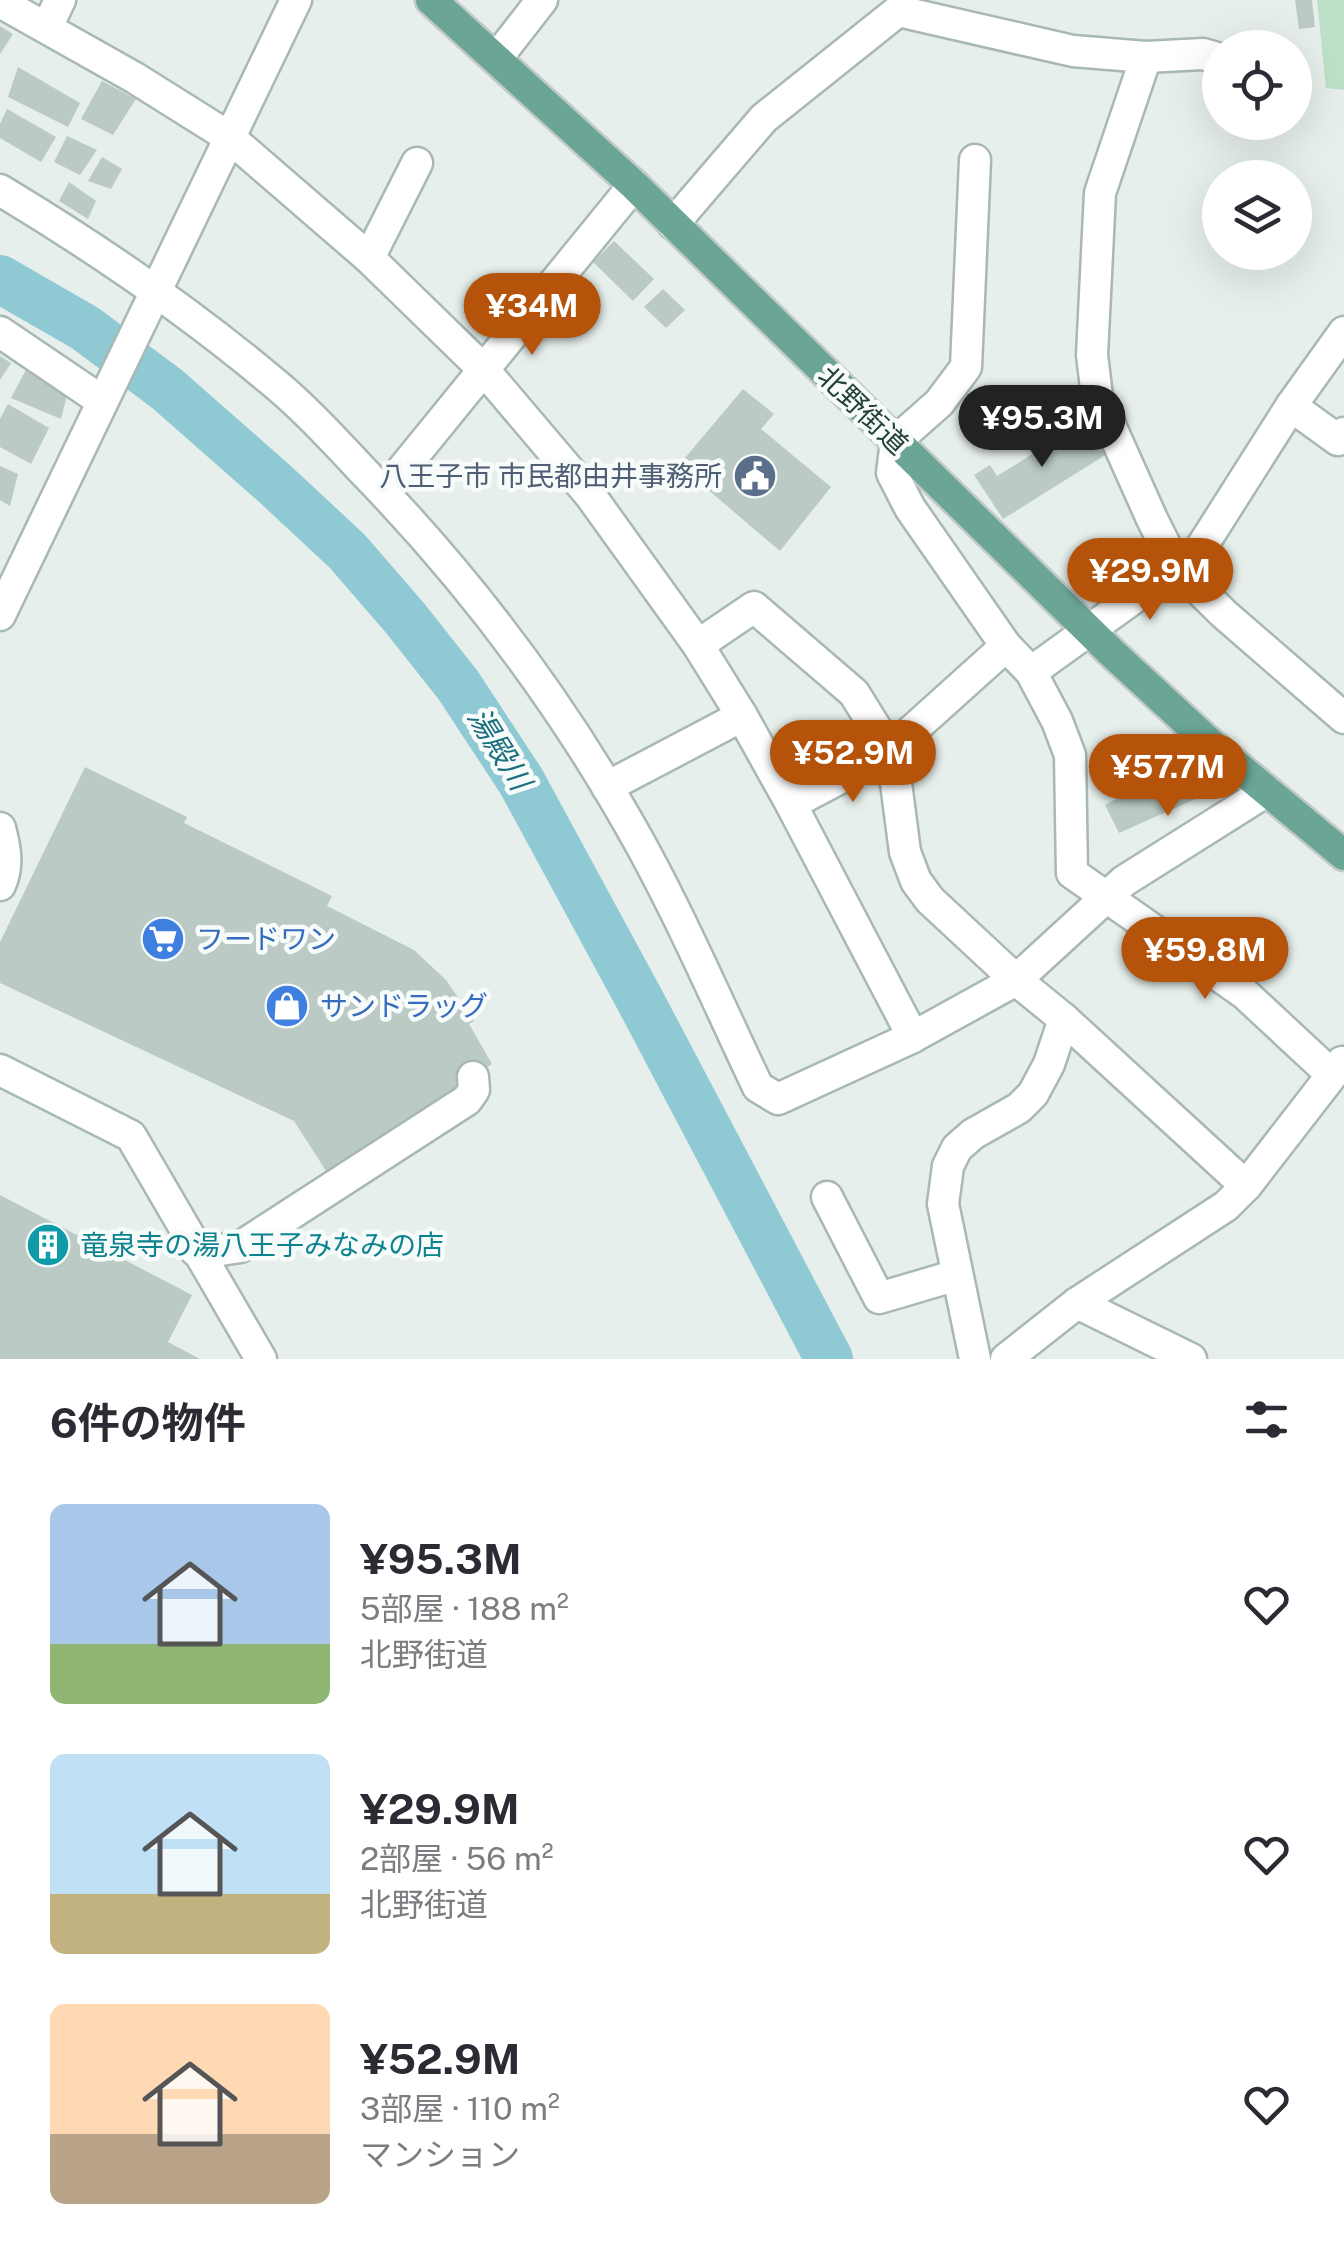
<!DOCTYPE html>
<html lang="ja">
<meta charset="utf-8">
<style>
body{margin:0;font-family:"Public Sans","Noto Sans JP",sans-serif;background:#f2f2f3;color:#2b2b33;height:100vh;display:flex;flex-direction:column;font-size:38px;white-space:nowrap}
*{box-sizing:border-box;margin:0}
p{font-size:32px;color:#7c7c81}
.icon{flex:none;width:55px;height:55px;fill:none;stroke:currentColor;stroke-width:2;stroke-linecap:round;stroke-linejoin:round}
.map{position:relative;height:1359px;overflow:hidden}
.sheet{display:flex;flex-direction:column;background:#fff;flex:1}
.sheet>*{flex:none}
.fabs{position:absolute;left:1202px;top:30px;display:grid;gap:20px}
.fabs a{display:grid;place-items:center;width:110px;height:110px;border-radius:50%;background:#fff;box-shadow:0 10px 40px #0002;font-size:50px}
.price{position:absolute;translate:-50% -85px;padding:0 22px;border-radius:35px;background:#b45309;color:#fff;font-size:32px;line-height:65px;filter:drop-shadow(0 2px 5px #0008)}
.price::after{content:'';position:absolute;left:50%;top:60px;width:30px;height:22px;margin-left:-15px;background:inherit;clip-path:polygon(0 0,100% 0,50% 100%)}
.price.selected{background:#222;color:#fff}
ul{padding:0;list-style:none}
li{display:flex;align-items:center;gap:30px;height:250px;padding:0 50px}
li span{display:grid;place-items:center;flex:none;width:280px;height:200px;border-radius:15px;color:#555}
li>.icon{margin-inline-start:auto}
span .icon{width:120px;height:120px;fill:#fffc;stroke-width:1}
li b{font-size:42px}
h2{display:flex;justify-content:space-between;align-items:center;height:120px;padding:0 50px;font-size:42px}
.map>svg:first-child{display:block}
.green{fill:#bfe0c8}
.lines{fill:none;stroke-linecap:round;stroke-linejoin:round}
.river{stroke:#8ec9d4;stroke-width:48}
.building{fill:#bbcac4}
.minor-casing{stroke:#a8b8b2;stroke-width:35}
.major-casing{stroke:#c2cac8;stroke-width:35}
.minor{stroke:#fff;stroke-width:30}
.major{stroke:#6aa596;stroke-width:30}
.labels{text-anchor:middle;stroke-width:9;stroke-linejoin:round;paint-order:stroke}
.street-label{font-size:28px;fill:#24423a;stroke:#f7fbf9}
.service-label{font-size:28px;fill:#4e5e75;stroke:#f7fbf9;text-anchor:end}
.shop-label{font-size:28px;fill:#366cbe;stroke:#f7fbf9;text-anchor:start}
.culture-label{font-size:28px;fill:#0d838f;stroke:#f7fbf9;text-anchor:start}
.water-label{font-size:30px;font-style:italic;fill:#1c6f80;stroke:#f7fbf9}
</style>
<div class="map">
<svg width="1344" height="1359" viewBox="0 0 1344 1359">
<rect width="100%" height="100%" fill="#e6efeb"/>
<polygon class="green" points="1317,0 1344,0 1344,90 1326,88"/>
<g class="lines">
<polyline class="river" points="0,279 85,328 167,389 275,484 347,551 405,618 458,685 521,781 642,1004 829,1359"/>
</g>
<g class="building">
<polygon points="1295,0 1312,0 1315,27 1299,29"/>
<polygon points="0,26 13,34 0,54"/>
<polygon points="18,67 80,103 68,127 8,97"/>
<polygon points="102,81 136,99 113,135 81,119"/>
<polygon points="7,109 56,137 41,162 0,138 0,124"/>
<polygon points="67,136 97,150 80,175 54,162"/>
<polygon points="102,157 122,169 111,189 88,181"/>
<polygon points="69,182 96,201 88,219 59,201"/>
<polygon points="614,241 654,279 633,301 593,262"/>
<polygon points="663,289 685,310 666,328 644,307"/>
<polygon points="0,356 11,363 0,380"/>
<polygon points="30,362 69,387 61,419 11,398"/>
<polygon points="743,389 774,414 761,429 831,487 780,551 679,465"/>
<polygon points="8,404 49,428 31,464 0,447 0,419"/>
<polygon points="1087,420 1107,454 1003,519 974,475 990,465 997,476"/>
<polygon points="0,466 18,474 10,506 0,500"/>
<polygon points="1167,748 1176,771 1189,767 1202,796 1119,833 1105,805 1116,799 1106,778"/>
<polygon points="85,767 187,817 184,823 332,896 327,906 414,950 446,980 474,1021 469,1024 492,1064 328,1174 294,1121 0,983 0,942"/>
<polygon points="0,1195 192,1295 168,1342 200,1359 0,1359"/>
</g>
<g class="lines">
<g class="minor-casing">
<g id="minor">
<polyline points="0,2 135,78 229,137 369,258 484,370 590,495 698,645 742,716 791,804 913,1037"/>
<polyline points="47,27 60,0"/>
<polyline points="1146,57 1100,193 1092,355 1097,396 1152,519 1176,567 1224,614 1344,718"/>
<polyline points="496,59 542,0"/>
<polyline points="975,160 966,367 939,403 896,441 892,473 910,508 1006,646 1031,672 1057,721 1070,755 1072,873 1245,994 1331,1074"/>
<path d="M0 190C93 246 183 307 267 377 302 405 333 439 364 472 467 578 555 694 628 822 677 907 716 999 758 1087L778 1099 913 1037 1016 980 1124 881 1267 791"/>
<polyline points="673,224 764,118 898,11 1073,51 1146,57 1203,54 1220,59"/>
<polyline points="369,258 417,163"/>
<polyline points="0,332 102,401"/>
<polyline points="1291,406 1338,440 1344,433"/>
<polyline points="384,492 634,185"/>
<polyline points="0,615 296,0"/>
<polyline points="698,645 754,607 854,693 880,735 896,783 905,852 916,881 930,900 1016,980 1064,1019 1049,1064 1033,1094 1019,1108 973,1134 957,1148 948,1166 943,1204 975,1359"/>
<polyline points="1031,672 1199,551 1291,406 1344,332"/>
<polyline points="607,787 742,716"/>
<polyline points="791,804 886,754 1006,646"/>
<path d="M0 828C5 847 9 866 0 885"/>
<polyline points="1064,1019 1246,1186"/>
<polyline points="0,1070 131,1136 261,1359"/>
<polyline points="827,1197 879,1298 957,1275"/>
<polyline points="196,1251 208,1252 240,1247 467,1100 474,1090 473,1077"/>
<polyline points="1077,1303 1191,1359"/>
<polyline points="1006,1359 1077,1303 1226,1206 1246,1186 1342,1062"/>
</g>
</g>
<g class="major-casing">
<polyline id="major" points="431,0 634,185 1112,653 1213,746 1344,855"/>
</g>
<use href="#minor" class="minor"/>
<use href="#major" class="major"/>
</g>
<defs>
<g id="civic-disc" transform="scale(2.25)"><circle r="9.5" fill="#5c6f8a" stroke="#f7fbf9"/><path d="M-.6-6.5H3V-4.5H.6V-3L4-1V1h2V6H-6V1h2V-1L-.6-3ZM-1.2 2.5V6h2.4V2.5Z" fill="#fff"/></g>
<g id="supermarket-disc" transform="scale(2.25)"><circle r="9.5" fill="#3f7fe0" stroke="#f7fbf9"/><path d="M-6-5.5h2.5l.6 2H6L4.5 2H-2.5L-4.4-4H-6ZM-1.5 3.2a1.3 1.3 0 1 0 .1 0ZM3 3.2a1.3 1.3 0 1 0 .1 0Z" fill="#fff"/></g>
<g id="shop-disc" transform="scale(2.25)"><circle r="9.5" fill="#3f7fe0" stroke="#f7fbf9"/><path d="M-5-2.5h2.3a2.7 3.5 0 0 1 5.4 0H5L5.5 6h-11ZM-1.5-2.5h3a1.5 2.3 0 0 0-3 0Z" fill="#fff"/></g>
<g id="building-disc" transform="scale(2.25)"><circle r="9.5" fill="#0f9aa8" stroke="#f7fbf9"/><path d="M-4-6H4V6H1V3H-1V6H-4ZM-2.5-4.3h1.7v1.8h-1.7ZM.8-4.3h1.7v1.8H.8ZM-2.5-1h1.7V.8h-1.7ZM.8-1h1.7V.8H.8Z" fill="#fff"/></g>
</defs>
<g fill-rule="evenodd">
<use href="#civic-disc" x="755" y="476"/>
<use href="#supermarket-disc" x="163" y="939"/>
<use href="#shop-disc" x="287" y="1006"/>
<use href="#building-disc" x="48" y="1245"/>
</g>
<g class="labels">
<g class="street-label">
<text transform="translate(863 410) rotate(44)" y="10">北野街道</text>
</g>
<g class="service-label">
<text x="722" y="486">八王子市 市民都由井事務所</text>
</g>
<g class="shop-label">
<text x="196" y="949">フードワン</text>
<text x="320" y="1016">サンドラッグ</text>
</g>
<g class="culture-label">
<text x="80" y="1255">竜泉寺の湯八王子みなみの店</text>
</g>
<g class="water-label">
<text transform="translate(499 749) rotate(58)" y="10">湯殿川</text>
</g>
</g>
</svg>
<div class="fabs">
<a><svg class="icon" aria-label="locate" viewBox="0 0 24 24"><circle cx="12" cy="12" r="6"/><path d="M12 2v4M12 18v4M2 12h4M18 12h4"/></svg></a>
<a><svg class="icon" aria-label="layers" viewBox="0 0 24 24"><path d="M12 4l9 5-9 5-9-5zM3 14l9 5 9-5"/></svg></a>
</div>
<b class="price" style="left:532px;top:358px">¥34M</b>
<b class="price selected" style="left:1042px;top:470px">¥95.3M</b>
<b class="price" style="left:1150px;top:623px">¥29.9M</b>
<b class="price" style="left:853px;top:805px">¥52.9M</b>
<b class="price" style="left:1168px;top:819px">¥57.7M</b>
<b class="price" style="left:1205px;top:1002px">¥59.8M</b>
</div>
<section class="sheet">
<h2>6件の物件<svg class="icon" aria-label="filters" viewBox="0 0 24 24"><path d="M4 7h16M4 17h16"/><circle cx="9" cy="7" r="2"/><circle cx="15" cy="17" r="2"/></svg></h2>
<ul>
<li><span style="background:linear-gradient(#a9c7e8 70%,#8fb573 0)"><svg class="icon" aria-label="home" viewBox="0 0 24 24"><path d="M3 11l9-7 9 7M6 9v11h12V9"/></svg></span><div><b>¥95.3M</b><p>5部屋 · 188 m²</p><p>北野街道</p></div><svg class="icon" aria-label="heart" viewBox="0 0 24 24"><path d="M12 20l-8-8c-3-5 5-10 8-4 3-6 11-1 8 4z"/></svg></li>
<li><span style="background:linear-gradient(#bfe0f5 70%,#c2b280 0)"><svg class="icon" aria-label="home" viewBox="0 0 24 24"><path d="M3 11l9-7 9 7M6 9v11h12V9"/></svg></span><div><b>¥29.9M</b><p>2部屋 · 56 m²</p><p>北野街道</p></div><svg class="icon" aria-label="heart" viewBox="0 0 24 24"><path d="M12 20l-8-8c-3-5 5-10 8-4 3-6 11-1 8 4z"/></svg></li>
<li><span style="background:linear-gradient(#ffd9b3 65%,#b9a48a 0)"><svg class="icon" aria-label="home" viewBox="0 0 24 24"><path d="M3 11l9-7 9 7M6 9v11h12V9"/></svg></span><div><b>¥52.9M</b><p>3部屋 · 110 m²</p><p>マンション</p></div><svg class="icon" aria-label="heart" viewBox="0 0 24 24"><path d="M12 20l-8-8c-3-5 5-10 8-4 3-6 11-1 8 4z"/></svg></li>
</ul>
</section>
